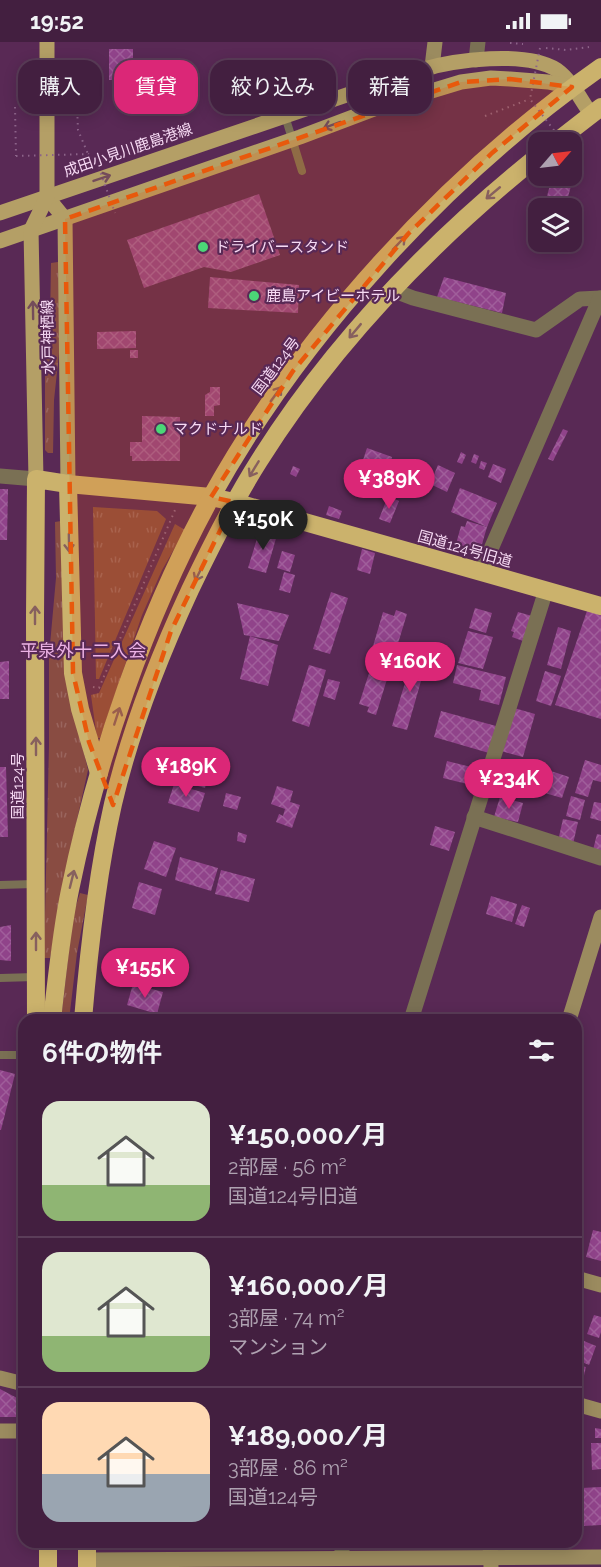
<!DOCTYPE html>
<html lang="ja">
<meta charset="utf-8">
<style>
body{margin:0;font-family:Raleway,"Noto Sans JP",sans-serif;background:#4d2c4b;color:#f1f3f6;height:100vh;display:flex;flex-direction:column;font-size:22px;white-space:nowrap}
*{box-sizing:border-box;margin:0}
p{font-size:20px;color:#afa2b1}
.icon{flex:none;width:33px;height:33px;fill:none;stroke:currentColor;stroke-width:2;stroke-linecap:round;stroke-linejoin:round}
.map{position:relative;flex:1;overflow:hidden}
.panel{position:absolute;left:18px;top:972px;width:564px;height:534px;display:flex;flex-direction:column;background:#431f40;border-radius:18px;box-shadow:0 3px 15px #0003,0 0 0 2px #5b3d59}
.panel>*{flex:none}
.hud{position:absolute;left:18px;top:18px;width:566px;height:54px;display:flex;gap:12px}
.needle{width:39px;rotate:62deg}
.buttons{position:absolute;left:528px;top:90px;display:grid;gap:12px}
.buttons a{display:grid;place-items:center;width:54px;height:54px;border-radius:12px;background:#431f40;box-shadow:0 3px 15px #0003,0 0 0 2px #5b3d59;font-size:30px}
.price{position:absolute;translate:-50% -51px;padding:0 14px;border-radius:21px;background:#db2777;color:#fff;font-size:20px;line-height:39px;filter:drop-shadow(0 2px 3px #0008)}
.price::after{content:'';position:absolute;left:50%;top:36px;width:18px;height:14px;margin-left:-9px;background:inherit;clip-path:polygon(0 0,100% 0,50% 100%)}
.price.active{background:#222;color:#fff}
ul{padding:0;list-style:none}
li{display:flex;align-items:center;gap:18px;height:150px;padding:0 24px}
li+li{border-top:2px solid #5b3d59}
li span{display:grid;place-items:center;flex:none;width:168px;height:120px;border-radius:18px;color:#555}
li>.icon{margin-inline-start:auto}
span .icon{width:72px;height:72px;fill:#fffc;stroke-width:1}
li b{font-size:26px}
h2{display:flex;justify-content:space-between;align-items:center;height:72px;padding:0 24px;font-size:26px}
.chip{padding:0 21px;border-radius:18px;background:#431f40;box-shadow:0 3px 15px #0003,0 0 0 2px #5b3d59;font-size:21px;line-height:54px}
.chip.active{background:#db2777;color:#fff}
.status{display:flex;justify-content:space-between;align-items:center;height:42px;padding:0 30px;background:#431f40;direction:ltr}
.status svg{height:16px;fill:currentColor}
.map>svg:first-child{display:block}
.grass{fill:url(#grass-tufts)}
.building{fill:url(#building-cross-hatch)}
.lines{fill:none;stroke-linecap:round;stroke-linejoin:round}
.path{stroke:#8c6389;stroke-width:2;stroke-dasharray:1.5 4.5;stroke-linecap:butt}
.lane{stroke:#7a7054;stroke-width:8}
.street{stroke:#7a7054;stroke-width:15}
.secondary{stroke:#9b8b5f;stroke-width:15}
.primary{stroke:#b49f66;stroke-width:15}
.highway{stroke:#cbb26c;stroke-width:18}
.path-bridge{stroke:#8c6389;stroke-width:2;stroke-dasharray:1.5 4.5;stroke-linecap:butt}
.oneway{stroke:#744c5a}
.oneway2{stroke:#87605e}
.marked{fill:#e8590c;fill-opacity:0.2;stroke:#e8590c;stroke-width:4.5;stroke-dasharray:12 8;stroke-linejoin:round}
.poi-dot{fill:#4bd677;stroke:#592955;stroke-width:2}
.labels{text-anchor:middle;stroke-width:4.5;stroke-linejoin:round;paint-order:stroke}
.street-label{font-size:15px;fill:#f7daf4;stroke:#592955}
.poi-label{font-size:15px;fill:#f7daf4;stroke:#592955;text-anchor:start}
.quarter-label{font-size:18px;fill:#ecb2e5;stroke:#592955}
</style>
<div class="status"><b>19:52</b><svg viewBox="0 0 49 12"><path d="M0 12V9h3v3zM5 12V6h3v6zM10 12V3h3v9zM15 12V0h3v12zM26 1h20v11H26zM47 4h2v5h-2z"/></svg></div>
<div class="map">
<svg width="601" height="1525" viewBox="0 0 601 1525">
<defs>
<pattern id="grass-tufts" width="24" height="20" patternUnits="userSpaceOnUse" patternTransform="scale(1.5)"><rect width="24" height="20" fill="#894c42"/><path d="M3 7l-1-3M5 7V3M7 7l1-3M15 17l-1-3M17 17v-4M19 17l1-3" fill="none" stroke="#9a655e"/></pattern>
<pattern id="building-cross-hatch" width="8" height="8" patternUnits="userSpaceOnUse" patternTransform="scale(1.5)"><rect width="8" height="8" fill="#90438a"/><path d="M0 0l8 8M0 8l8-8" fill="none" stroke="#a05e9b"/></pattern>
</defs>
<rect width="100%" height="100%" fill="#592955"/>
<g class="grass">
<polygon points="58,220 60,302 54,358 53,411 48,411 45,408 45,330 50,283 51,221"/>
<polygon points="93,465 157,469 166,477 99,637 96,637"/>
<polygon points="61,479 65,623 78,687 88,728 68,818 50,916 44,916 49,704 49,614 56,536 55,480"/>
<polygon points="175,482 185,488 162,528 142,573 100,696 97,696 91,653 99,651"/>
<polygon points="80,851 88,853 77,911 69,978 61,978 73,873"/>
</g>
<g class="building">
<rect x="109" y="7" width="24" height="31"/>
<polygon points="551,139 571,144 565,166 544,166"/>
<polygon points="259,152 280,213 231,230 204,225 144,246 127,198"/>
<polygon points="210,235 299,243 298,271 208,266"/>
<polygon points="444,235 506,251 502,271 437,255"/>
<polygon points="136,289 136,306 97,307 97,290"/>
<rect x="130" y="308" width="8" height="8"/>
<polygon points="210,345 220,345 220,363 214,364 214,374 205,374 205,353 210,350"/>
<polygon points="142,374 180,375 180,419 132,419 132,414 130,414 130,400 142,400"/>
<polygon points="563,387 568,389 553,419 548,417"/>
<polygon points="367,406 392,415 388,429 362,421"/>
<polygon points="461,410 466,413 462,422 457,420"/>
<polygon points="474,412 479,414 476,422 471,420"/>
<polygon points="481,419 487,421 484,428 479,426"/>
<polygon points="493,422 506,427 501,441 488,435"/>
<polygon points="438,423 455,431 447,450 430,442"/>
<polygon points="293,424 300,427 296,435 290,432"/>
<polygon points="400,427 410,431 402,454 387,449 393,431 398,433"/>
<polygon points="460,446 497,461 487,485 451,470"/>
<polygon points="0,447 8,447 7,498 0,498"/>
<polygon points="388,454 399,459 390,481 379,477"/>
<polygon points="329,464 342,469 339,477 326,473"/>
<polygon points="467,479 487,485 480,509 456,502 461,484 465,485"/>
<polygon points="260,487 277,493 266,531 248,526"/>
<polygon points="362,507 375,511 370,532 357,528"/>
<polygon points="282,509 295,513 290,530 277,526"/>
<polygon points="284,530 295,533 290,551 279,548"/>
<polygon points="331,550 348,556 330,612 313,607"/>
<polygon points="237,561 289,573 279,599 244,593"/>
<polygon points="475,566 492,571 486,591 469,586"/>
<polygon points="588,566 601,570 601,677 555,663"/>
<polygon points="396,568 407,572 376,673 367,670 369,665 359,662 373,619 369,618 383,570 394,574"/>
<polygon points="518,570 532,574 523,599 512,595 514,590 511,589"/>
<polygon points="558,585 571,589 561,627 547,623"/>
<polygon points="468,589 493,595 483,627 458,621"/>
<polygon points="250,594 278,603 268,644 240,637"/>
<polygon points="413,614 427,618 407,688 392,684"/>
<polygon points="9,619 9,657 0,657 0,620"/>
<polygon points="309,623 326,628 309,685 292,679"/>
<polygon points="457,623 506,635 499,663 479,658 481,648 453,641"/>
<polygon points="545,629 561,634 551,664 536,659"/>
<polygon points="328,637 340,640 335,658 323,654"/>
<polygon points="514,666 535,672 523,715 501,709"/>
<polygon points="441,669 496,684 489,711 434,695"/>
<polygon points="184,712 212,720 205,746 177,738"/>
<polygon points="585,718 601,723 601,740 593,738 588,755 575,751"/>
<polygon points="447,719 471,725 467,742 443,736"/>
<polygon points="507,722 534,728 530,745 503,740"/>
<polygon points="0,725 6,725 8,795 0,795"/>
<polygon points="545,727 569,735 562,756 538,749"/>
<polygon points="174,742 205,751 199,770 168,761"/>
<polygon points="277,744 293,749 290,760 300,763 292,786 276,780 279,772 283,774 285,767 271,762"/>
<polygon points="226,751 241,755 237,768 223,764"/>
<polygon points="571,754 585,758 580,778 566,774"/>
<polygon points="500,755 523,761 518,780 494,775"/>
<polygon points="594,760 601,761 601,779 590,776"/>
<polygon points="563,777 578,780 573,802 558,799"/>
<polygon points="435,784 455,790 449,809 430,803"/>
<polygon points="238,790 247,793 245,801 237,799"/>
<polygon points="597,792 601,793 601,811 593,808"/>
<polygon points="154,799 176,806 166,835 144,827"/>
<polygon points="180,815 218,826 211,849 175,838"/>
<polygon points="221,828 255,837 249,860 215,852"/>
<polygon points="139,840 162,847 155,873 132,866"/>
<polygon points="491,854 517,862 512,880 486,872"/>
<polygon points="522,863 530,866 524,885 515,882"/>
<polygon points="11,883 11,919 0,918 0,885"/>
<polygon points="133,942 163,950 157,972 127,963"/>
<polygon points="0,1028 15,1032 1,1088 0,1088"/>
<polygon points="593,1188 601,1190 601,1219 586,1215"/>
<polygon points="576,1266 583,1269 576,1289"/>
<polygon points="594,1273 601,1275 601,1290 599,1296 587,1292"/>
<polygon points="584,1299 596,1304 589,1323 577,1318"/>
<polygon points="576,1323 586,1325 581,1346 576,1345"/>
<polygon points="0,1347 17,1356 20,1375 0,1375"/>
<polygon points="595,1386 601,1387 601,1396 595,1396"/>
<polygon points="591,1401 601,1401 601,1427 592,1428"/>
<polygon points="601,1445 601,1483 583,1484 581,1446"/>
<rect x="347" y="1500" width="18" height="4"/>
</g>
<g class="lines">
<g class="path">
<polyline points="510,1 523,2"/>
<polyline points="546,6 566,8 589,5"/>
<polyline points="77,63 78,88 88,112"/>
<polyline points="15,65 16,114"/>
<polyline points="485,74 530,57"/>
<polyline points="96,118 109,118"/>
<polyline points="93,645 99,646 175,468"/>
</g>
<g class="lane">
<polyline points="285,74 302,129"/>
<polyline points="0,843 34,842"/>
<polyline points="0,936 35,935"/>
<polyline points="0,1013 24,1013"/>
</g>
<g class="street">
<polyline points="476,18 478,0"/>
<polyline points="392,248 413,256 536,288 580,257 601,256"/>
<polyline points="0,434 36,437"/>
<polyline points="481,530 600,256"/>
<polyline points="474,775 601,816"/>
<polyline points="411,978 546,548"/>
<polyline points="342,1500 342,1516"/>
</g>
<g class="secondary">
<polyline points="432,25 435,0"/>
<polyline points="569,978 601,875"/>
<polyline points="576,1236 601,1243"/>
<polyline points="0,1336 24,1342"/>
<polyline points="576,1362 601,1369"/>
<polyline points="0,1389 24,1389"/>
<polyline points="490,1500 491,1525"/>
<polyline points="87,1518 601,1515"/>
</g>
<g class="primary">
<polyline points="47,155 65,177 68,442"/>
<path d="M0 171 420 28C454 18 526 8 557 28 571 38 581 58 591 72"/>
<polyline points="0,199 300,95 382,64 461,40 491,36 510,37 548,40 572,45"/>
<polyline points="36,437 31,188 47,155 47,0"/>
</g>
<g class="highway">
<polyline points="556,100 601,65"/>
<polyline points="68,442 73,631 80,667 99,731"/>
<polyline points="36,978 35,576 36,437 68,442 211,455 234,460 601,564"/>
<path d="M52 978C57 935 61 891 70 848 97 716 145 576 210 457 301 292 447 133 601 25"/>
<path d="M83 978C89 906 97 833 113 762 130 689 158 617 190 548 211 504 233 460 259 419 333 301 430 201 538 114"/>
<polyline points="48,1500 48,1525"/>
<polyline points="87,1500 87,1525"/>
</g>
<g class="path-bridge">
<polyline points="540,6 530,57 563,100"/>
<polyline points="16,114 88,112 96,118 115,171"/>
</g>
</g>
<defs><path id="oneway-shaft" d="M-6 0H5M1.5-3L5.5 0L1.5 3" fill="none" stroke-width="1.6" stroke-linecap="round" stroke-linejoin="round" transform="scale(1.5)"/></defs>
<g class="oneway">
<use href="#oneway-shaft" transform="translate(332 83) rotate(160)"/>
<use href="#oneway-shaft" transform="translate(102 136) rotate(-19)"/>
<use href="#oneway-shaft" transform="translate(33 268) rotate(-91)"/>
</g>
<g class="oneway2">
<use href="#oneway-shaft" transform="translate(493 151) rotate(140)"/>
<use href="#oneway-shaft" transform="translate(399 201) rotate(-47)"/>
<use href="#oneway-shaft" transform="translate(355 289) rotate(130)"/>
<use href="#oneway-shaft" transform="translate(276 352) rotate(-54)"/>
<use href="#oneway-shaft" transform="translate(254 427) rotate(121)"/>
<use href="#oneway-shaft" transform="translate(69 501) rotate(89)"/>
<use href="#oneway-shaft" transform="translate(199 531) rotate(116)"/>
<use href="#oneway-shaft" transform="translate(35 573) rotate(-90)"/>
<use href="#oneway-shaft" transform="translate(117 674) rotate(-72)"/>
<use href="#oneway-shaft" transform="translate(36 704) rotate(-90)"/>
<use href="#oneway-shaft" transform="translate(72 837) rotate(-76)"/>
<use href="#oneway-shaft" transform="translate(36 899) rotate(-90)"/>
</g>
<path class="marked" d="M510 37 572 45 492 111 408 192 293 329 211 455 234 460 171 589 113 763 89 700 73 631 65 177 461 40Z"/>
<g class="poi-dot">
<circle cx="203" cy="205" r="6"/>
<circle cx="254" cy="254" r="6"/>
<circle cx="161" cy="387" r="6"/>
</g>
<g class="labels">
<g class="street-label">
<text transform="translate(128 108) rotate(-19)" y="5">成田小見川鹿島港線</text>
<text transform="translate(48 295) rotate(-91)" y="5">水戸神栖線</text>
<text transform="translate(276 324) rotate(-53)" y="5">国道124号</text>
<text transform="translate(465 507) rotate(16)" y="5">国道124号旧道</text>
<text transform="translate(18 744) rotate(-90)" y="5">国道124号</text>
</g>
<g class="poi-label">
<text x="215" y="210">ドライバースタンド</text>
<text x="266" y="259">鹿島アイビーホテル</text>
<text x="173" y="392">マクドナルド</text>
</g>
<g class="quarter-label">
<text x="83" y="615">平泉外十二入会</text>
</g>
</g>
</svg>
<div class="buttons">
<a><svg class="needle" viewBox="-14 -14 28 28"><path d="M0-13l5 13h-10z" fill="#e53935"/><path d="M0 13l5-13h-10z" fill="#afa2b1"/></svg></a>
<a><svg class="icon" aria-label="layers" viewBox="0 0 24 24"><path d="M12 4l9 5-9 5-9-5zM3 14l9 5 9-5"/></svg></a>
</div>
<b class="price" style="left:389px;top:468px">¥389K</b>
<b class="price active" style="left:263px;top:509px">¥150K</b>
<b class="price" style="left:410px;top:651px">¥160K</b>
<b class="price" style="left:186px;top:756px">¥189K</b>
<b class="price" style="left:509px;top:768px">¥234K</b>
<b class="price" style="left:145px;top:957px">¥155K</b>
<div class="hud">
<a class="chip">購入</a>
<a class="chip active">賃貸</a>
<a class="chip">絞り込み</a>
<a class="chip">新着</a>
</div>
<section class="panel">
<h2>6件の物件<svg class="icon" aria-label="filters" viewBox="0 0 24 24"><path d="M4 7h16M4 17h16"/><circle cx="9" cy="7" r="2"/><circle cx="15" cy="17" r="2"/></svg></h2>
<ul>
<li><span style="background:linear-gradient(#dfe7d0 70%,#8fb573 0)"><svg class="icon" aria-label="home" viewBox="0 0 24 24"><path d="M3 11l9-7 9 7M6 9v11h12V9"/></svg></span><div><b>¥150,000/月</b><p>2部屋 · 56 m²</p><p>国道124号旧道</p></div></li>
<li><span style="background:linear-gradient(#dfe7d0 70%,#8fb573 0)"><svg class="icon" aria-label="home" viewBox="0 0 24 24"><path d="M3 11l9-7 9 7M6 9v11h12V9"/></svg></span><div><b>¥160,000/月</b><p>3部屋 · 74 m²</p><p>マンション</p></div></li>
<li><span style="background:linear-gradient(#ffd9b3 60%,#9aa5b1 0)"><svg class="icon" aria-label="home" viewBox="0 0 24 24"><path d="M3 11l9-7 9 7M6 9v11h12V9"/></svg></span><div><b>¥189,000/月</b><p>3部屋 · 86 m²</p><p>国道124号</p></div></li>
</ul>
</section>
</div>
